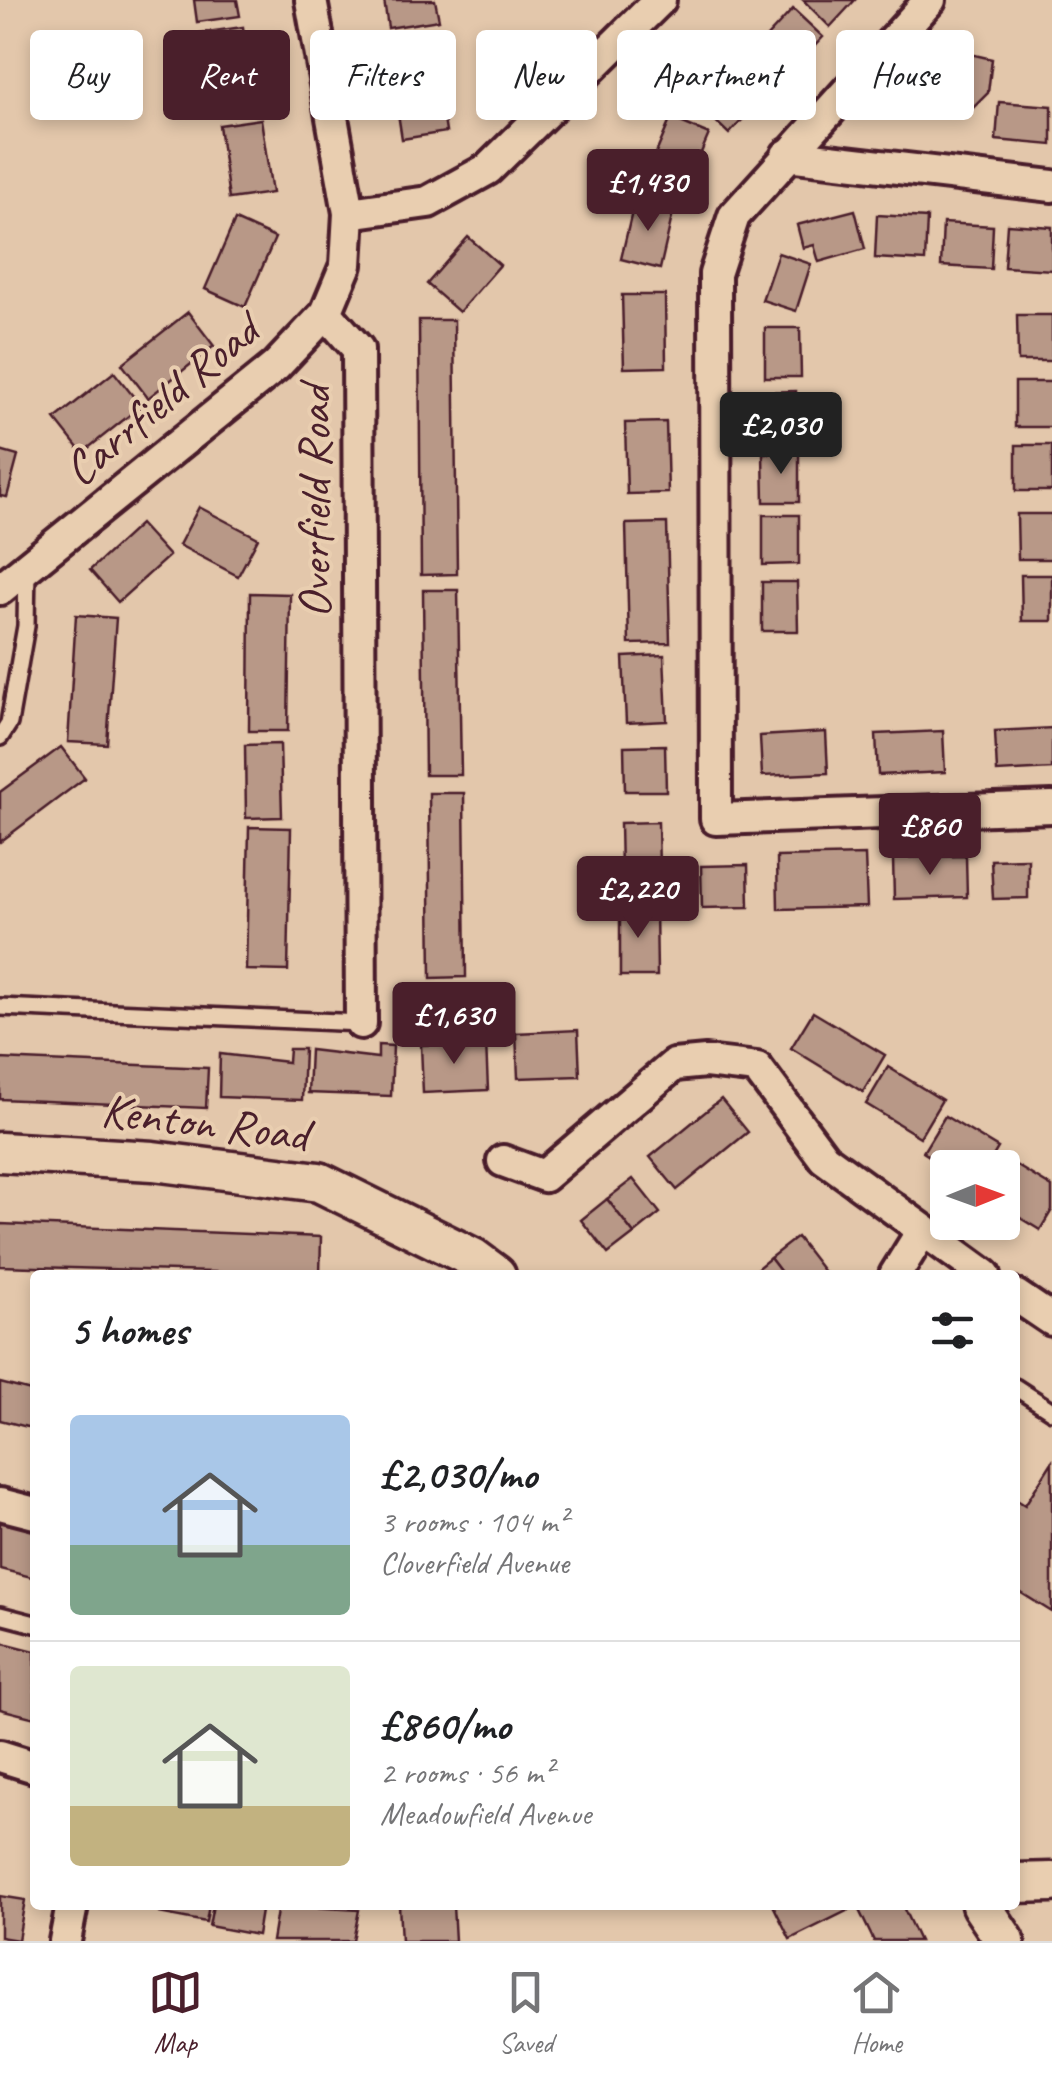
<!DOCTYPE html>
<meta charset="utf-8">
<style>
body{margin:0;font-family:Caveat,sans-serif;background:#f2f2f2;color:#202124;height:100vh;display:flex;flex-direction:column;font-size:38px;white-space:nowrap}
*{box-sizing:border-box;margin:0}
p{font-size:32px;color:#757577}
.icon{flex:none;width:55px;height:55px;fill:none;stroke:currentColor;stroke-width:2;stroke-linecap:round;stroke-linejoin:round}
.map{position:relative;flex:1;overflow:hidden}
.details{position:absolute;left:30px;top:1270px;width:990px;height:640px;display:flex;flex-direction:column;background:#fff;border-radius:10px;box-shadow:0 5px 15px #0003}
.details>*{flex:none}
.top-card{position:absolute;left:30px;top:30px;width:992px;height:90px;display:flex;gap:20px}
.needle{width:65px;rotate:89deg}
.controls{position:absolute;left:930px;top:1150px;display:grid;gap:20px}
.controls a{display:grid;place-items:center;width:90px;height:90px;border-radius:10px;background:#fff;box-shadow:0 5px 15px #0003;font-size:50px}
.price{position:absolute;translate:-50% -85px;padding:0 22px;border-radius:10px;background:#4a1f2b;color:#fff;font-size:32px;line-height:65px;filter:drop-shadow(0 2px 5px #0008)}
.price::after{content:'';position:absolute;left:50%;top:60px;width:30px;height:22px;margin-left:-15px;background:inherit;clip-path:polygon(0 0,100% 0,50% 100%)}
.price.current{background:#222;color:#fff}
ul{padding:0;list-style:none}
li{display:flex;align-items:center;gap:30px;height:250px;padding:0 40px}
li+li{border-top:2px solid #e0e0e0}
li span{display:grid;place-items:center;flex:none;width:280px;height:200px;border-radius:10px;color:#555}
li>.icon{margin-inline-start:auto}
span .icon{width:120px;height:120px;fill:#fffc;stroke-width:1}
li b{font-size:42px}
h2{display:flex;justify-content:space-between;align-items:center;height:120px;padding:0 40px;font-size:42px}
.tag{padding:0 35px;border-radius:10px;background:#fff;box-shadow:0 5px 15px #0003;font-size:35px;line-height:90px}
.tag.current{background:#4a1f2b;color:#fff}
.menu{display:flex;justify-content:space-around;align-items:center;height:140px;border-top:2px solid #e0e0e0;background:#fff;font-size:28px;color:#757577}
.menu a{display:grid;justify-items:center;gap:5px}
.menu .current{color:#4a1f2b}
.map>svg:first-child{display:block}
.building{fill:#b89887;stroke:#4a1f2b;stroke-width:2.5}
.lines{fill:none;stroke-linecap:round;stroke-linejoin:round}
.service-casing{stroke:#4a1f2b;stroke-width:22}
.minor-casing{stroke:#4a1f2b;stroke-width:38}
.tertiary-casing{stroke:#4a1f2b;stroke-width:45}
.service{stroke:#e9ceb0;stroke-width:15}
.minor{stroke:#e9ceb0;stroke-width:30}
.tertiary{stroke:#e9ceb0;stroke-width:38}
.labels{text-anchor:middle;stroke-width:8;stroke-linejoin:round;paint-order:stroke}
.street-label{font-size:48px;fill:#4a1f2b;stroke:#e9ceb0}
</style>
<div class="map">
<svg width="1052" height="1941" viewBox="0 0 1052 1941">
<rect width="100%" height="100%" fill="#e3c7ab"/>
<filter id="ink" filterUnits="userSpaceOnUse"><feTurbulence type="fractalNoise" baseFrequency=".01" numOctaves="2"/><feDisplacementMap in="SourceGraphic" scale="20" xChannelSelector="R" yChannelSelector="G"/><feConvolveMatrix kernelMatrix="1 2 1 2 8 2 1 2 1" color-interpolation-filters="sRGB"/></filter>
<g filter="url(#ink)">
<g class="building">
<polygon points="194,0 237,0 240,16 197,22"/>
<polygon points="384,0 435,0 439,20 388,28"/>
<polygon points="803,0 855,0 830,27"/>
<polygon points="793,9 823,37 782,81 753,52"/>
<polygon points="243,27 253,102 210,107 200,33"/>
<polygon points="944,48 992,59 988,93 963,118 919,72"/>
<polygon points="433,49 446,132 402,139 389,56"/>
<polygon points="743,61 772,88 729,134 701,107"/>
<polygon points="999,102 1052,106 1052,145 996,140"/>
<polygon points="671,118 709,134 683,195 645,179"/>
<polygon points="261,119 272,193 229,199 219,125"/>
<polygon points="635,199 674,208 660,269 621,259"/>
<polygon points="855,210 865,249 819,262 814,245 803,248 797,225"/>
<polygon points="877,215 927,218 925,261 875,258"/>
<polygon points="235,220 275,238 245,307 205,289"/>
<polygon points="943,223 993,226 991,269 941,266"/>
<polygon points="1007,224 1052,227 1052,270 1004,267"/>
<polygon points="468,237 500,265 459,312 427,284"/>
<polygon points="778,253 811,264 796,311 762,300"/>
<polygon points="622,295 665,295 666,367 624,368"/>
<polygon points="188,312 214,346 148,398 122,364"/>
<polygon points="1017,315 1052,315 1052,361 1018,361"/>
<polygon points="419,320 454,320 457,574 421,575"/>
<polygon points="765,328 800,328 801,377 765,377"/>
<polygon points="114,372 141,406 82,453 55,419"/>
<rect x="1015" y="382" width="37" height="45"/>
<polygon points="796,391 796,441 761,441 760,392"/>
<polygon points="666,422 668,493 627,494 625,423"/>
<rect x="1016" y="445" width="36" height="46"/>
<polygon points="0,451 18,456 7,497 0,496"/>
<polygon points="763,453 799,453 799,502 764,502"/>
<polygon points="199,507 258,538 238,576 179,545"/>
<polygon points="1017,514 1052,514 1052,559 1018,559"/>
<polygon points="763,515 799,515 799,564 763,565"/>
<polygon points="667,523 670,643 629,644 626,524"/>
<polygon points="140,524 169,556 118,602 90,570"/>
<polygon points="1021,575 1052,575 1052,621 1022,621"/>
<polygon points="762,582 797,582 798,631 762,631"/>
<polygon points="423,590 458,590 461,775 425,775"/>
<polygon points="250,593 290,594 288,731 249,731"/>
<polygon points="76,615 116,618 107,744 68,742"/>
<polygon points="664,655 667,721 626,723 623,657"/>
<polygon points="1052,728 1052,769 997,772 995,731"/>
<polygon points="943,731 945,772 878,775 876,734"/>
<polygon points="826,732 828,773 762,776 760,736"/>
<polygon points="280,744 282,817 246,818 245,745"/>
<polygon points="665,745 666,791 625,791 624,746"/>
<polygon points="61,747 85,778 0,842 0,792"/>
<polygon points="429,793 464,793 466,977 431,978"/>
<polygon points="658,822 659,870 621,872 620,823"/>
<polygon points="249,827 291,828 288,971 246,970"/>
<polygon points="865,855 867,907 778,909 777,857"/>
<polygon points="966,856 967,897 894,899 893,858"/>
<polygon points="1028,859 1028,898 993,899 991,860"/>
<polygon points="748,865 749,907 702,908 701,866"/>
<polygon points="620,906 656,906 657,976 620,976"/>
<polygon points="813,1012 885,1055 863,1092 791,1048"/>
<polygon points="578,1030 580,1076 518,1078 516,1033"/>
<polygon points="486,1042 488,1090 423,1093 421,1045"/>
<polygon points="378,1045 393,1046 391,1096 308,1093 310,1050 378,1058"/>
<polygon points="289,1049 304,1049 302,1100 219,1097 220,1054 288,1062"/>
<polygon points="0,1059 208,1068 206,1108 0,1099"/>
<polygon points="888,1067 942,1100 920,1137 866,1104"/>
<polygon points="721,1099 748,1132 677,1190 650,1157"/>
<polygon points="945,1116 998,1148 986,1168 948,1168 923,1152"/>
<polygon points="1009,1161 1052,1187 1052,1210 1040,1230 1002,1207 1002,1171"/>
<polygon points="633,1179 660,1213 634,1234 607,1199"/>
<polygon points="607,1199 634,1234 608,1254 581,1220"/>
<polygon points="0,1224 321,1237 320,1275 0,1266"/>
<polygon points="797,1237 824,1272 820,1275 783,1275 770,1258"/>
<polygon points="770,1258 783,1275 749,1275"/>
<polygon points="0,1383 35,1392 35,1429 0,1420"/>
<polygon points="1052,1462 1052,1612 1015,1589 1015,1499 1025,1505"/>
<polygon points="0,1518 35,1527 35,1578 0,1569"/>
<polygon points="0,1642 35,1651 35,1718 0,1709"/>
<polygon points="0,1896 25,1900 18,1940 0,1937"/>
<polygon points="160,1905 209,1905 206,1922 159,1913"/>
<polygon points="213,1905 262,1905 257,1935 209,1926"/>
<polygon points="278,1905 359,1910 353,1941 272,1941"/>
<polygon points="399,1905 453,1905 455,1941 401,1941"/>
<polygon points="773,1905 902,1905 919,1941 874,1941 857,1906 790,1939"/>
</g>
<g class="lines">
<g class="service-casing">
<g id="service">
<polyline points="0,737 9,723 26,626 27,567"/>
<polyline points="0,1007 361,1023"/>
<polyline points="1015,1387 1052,1411"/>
<polyline points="0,1615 35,1624"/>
</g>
</g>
<g class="minor-casing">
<g id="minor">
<polyline points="930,0 734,216 715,274 716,819 1052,807"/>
<polyline points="787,155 1052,186"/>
<polyline points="349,213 428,202 488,169 660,0"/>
<polyline points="326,313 358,349 361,1023"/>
<polyline points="0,589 276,366 326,313 346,265 349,213 311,0"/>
<polyline points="503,1161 544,1176 674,1065 706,1062 757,1068 824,1158 985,1275"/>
<polyline points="895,1275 921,1233"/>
<polyline points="1015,1295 1052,1320"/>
<polyline points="0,1504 35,1513"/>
<polyline points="0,1756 35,1767"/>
<polyline points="65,1941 72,1905"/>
</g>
</g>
<g class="tertiary-casing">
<g id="tertiary">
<polyline points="0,1152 153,1161 319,1182 473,1258 496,1275"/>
<polyline points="1015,1883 1052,1882"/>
<polyline points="981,1905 1005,1941"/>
</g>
</g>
<use href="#service" class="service"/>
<use href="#minor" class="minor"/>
<use href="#tertiary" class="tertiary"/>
</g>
</g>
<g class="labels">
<g class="street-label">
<text transform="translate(160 399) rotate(-40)" y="17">Carrfield Road</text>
<text transform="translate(313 502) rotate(-90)" y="17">Overfield Road</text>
<text transform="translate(205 1121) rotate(7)" y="17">Kenton Road</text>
</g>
</g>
</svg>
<div class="controls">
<a><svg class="needle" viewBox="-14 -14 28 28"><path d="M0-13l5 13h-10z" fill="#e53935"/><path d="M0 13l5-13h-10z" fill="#757577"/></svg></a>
</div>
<b class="price" style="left:648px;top:234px">£1,430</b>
<b class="price current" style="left:781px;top:477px">£2,030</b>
<b class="price" style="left:930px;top:878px">£860</b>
<b class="price" style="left:638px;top:941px">£2,220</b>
<b class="price" style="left:454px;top:1067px">£1,630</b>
<div class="top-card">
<a class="tag">Buy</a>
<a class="tag current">Rent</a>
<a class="tag">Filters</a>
<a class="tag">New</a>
<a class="tag">Apartment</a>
<a class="tag">House</a>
</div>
<section class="details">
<h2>5 homes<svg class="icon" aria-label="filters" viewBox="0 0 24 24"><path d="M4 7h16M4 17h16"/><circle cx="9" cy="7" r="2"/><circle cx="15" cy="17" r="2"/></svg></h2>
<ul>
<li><span style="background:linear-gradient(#a9c7e8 65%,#7fa58c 0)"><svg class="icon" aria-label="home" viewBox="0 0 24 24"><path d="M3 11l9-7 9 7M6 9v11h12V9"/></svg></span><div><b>£2,030/mo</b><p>3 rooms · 104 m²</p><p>Cloverfield Avenue</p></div></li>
<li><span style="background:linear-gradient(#dfe7d0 70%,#c2b280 0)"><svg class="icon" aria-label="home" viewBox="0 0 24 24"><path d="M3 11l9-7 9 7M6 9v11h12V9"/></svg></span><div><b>£860/mo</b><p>2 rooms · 56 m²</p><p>Meadowfield Avenue</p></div></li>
</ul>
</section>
</div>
<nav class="menu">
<a class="current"><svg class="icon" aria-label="map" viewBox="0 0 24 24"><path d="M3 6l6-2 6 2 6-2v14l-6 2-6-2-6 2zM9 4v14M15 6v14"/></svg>Map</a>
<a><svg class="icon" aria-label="saved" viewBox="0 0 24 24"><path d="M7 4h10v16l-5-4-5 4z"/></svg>Saved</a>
<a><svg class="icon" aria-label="home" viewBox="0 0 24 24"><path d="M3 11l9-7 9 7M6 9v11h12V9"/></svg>Home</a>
</nav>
